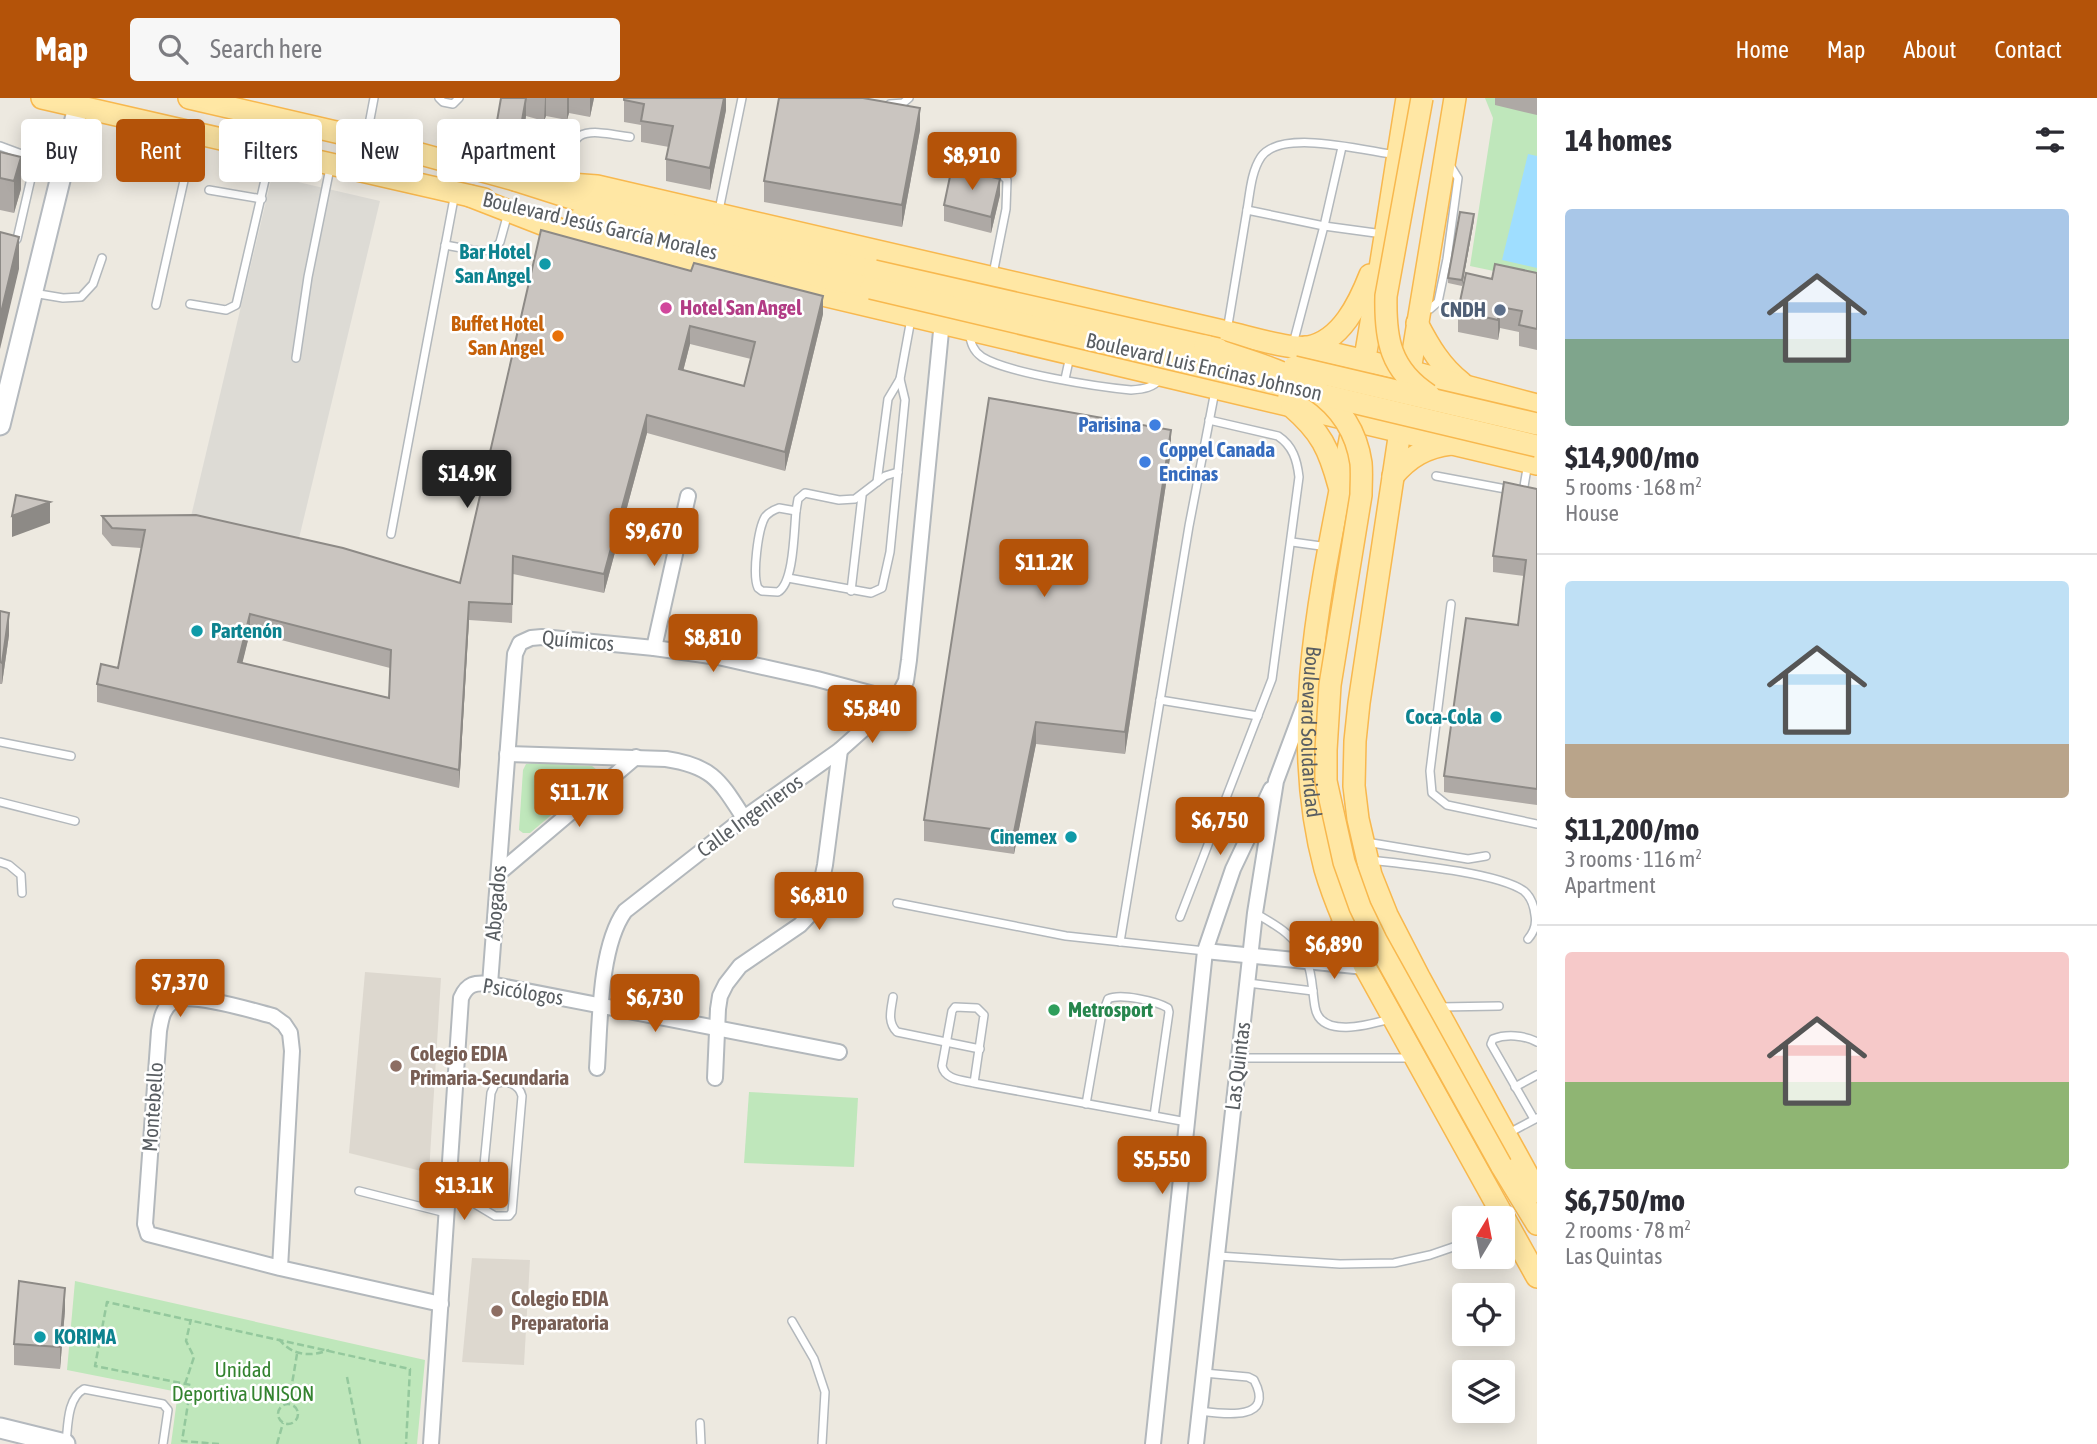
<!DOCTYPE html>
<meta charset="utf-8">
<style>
body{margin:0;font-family:"Asap Condensed",sans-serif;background:#f7f7f7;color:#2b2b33;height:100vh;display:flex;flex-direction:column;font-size:26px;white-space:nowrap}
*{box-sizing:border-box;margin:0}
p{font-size:23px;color:#7c7c81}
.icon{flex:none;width:38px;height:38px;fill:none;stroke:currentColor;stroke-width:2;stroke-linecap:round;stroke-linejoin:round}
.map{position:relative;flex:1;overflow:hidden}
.details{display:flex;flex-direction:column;background:#fff;width:560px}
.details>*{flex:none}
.top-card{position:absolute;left:21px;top:21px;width:665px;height:63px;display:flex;gap:14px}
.needle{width:46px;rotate:10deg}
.controls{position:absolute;left:1452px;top:1108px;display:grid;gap:14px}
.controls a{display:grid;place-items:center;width:63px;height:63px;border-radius:7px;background:#fff;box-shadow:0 4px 18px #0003;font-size:35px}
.price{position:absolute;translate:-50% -60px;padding:0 16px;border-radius:7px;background:#b45309;color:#fff;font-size:23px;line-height:46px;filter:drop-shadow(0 2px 4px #0008)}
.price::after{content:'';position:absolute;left:50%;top:42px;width:21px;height:16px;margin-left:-10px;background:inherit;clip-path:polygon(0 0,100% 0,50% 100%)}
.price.active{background:#222;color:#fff}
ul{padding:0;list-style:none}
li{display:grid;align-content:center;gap:14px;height:371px;padding:0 28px}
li+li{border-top:2px solid #e1e1e2}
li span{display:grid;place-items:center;height:217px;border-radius:7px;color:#555}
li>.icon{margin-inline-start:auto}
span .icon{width:126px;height:126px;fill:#fffc;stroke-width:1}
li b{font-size:30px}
h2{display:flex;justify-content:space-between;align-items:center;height:84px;padding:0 28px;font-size:30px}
.chip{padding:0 24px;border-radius:7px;background:#fff;box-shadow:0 4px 18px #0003;font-size:24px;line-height:63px}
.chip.active{background:#b45309;color:#fff}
header{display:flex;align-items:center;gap:42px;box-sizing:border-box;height:98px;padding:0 35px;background:#b45309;color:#fff}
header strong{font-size:33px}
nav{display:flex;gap:38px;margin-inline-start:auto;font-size:24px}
.search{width:490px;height:63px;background:#f7f7f7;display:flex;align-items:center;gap:18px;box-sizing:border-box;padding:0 24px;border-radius:7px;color:#7c7c81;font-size:26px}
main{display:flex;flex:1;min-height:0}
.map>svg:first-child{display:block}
.industrial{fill:#dddbd5}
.education{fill:#ddd8cf}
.green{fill:#bfe7bb}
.water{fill:#9fdeff}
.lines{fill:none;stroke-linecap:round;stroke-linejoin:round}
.lane-casing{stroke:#b3b8bc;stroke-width:10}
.street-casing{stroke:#b3b8bc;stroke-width:18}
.secondary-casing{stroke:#b4b9be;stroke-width:23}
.primary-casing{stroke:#f8b84e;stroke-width:24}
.path{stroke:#94c89d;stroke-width:2.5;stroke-dasharray:7 3.5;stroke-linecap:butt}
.lane{stroke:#fff;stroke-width:7}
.street{stroke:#fff;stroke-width:14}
.secondary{stroke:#fff;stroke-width:19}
.primary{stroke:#ffe7a4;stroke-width:21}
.primary-bridge-casing{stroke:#f8b84e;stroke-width:24;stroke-linecap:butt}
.primary-bridge{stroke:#ffe7a4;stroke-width:21}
.wall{fill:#aea9a5;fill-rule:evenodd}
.shaded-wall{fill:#8d8a86}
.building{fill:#cac5c0;stroke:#8d8a86;stroke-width:2;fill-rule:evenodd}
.culture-dot{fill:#0f9aa8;stroke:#fff;stroke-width:2.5}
.hotel-dot{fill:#d1479c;stroke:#fff;stroke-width:2.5}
.service-dot{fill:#5c6f8a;stroke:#fff;stroke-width:2.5}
.food-dot{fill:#e8710a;stroke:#fff;stroke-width:2.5}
.shop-dot{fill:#3f7fe0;stroke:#fff;stroke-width:2.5}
.leisure-dot{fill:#2e9e5b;stroke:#fff;stroke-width:2.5}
.education-dot{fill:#8d6e63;stroke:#fff;stroke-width:2.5}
.labels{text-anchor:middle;stroke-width:5;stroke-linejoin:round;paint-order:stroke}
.street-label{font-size:21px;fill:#595e62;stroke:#fff}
.culture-label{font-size:21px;font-weight:bold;fill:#0d838f;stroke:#fff;text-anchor:end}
.hotel-label{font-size:21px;font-weight:bold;fill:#b23c85;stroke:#fff;text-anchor:start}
.service-label{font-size:21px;font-weight:bold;fill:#4e5e75;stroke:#fff;text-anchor:end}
.food-label{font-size:21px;font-weight:bold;fill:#c56008;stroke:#fff;text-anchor:end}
.shop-label{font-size:21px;font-weight:bold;fill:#366cbe;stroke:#fff;text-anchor:end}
.leisure-label{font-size:21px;font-weight:bold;fill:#27864d;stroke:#fff;text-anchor:start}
.education-label{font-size:21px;font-weight:bold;fill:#785e54;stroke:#fff;text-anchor:start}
.park-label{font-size:21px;fill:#33832f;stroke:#fff}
</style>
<header>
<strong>Map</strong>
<div class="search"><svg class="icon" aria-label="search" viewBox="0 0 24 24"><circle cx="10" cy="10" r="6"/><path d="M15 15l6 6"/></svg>Search here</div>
<nav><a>Home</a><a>Map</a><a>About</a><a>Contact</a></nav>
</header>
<main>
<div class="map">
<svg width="1537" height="1346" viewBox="0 0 1537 1346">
<rect width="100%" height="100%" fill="#ede9e0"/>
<polygon class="industrial" points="272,78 380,103 295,457 188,431"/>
<g class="education">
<polygon points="365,874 441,880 429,1075 349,1055"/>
<polygon points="472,1160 530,1162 524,1267 462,1264"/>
</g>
<g class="green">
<polygon points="1485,0 1537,0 1537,182 1470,168 1493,20"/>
<polygon points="532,665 592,668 601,675 530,735 523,735 519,732 523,672 526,666"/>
<polygon points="749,994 858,1000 854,1069 744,1065"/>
<polygon points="75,1183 425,1262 417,1346 171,1346 178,1294 67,1272"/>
</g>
<polygon class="water" points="1528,56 1537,58 1537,170 1502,162"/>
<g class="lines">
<g class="lane-casing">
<g id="lane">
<polyline points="439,0 443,4 453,6 459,0"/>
<polyline points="890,6 903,5 909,0"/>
<polyline points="367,37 374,0"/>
<polyline points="0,48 62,71"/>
<polyline points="952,60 994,69 1007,82 1006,111 993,176"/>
<path d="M566 84C571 30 577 30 630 39"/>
<polyline points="209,92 262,101"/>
<polyline points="719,112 742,0"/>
<path d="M1247 112C1250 95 1251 74 1261 59 1281 30 1365 53 1397 57"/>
<polyline points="445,147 478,153 494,152 500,144 508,115"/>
<polyline points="0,155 8,151 17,141 35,63"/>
<polyline points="33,195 63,200 81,199 93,186 102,160"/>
<polyline points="190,206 226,212 236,207 271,56"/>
<polyline points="156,207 194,38"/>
<polyline points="1423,213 1430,211 1438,204 1447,161 1458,80 1450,67"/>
<polyline points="1227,233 1247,112 1324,128 1383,136"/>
<path d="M969 235C971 245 973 253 982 259 1007 275 1099 289 1131 292 1144 291 1153 290 1161 280"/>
<polyline points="1293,246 1324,128 1342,49"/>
<polyline points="296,260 308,179 330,70"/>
<polyline points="1065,281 1070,258"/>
<polyline points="1528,365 1523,394 1529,400 1537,402"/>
<polyline points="1436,378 1511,392"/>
<polyline points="877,384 888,301 900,281 911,221"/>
<path d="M779 410 796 413C794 432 794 485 778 494L762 493 758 490C752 477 758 431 765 419 769 414 773 412 779 410Z"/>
<polyline points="796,413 798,401 805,395 839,402 855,401 885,378 898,374"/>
<polyline points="391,436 455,95"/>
<polyline points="1292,444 1328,449"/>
<polyline points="788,480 871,495 882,490 890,454 905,302 900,281"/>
<polyline points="851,493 862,398"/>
<polyline points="1451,506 1430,673 1432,695 1447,707 1537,726"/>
<polyline points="1160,602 1258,618"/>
<polyline points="0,644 71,658"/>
<polyline points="0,704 75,723"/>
<polyline points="1366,744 1468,761 1486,758"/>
<path d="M1370 762C1405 766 1497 774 1524 793 1531 799 1534 808 1535 817 1537 827 1534 834 1528 841"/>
<polyline points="0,764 9,767 21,777 22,795"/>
<polyline points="897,805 1066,838 1205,853"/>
<path d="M1255 815C1277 828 1295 837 1306 861 1313 876 1312 893 1315 909 1320 941 1369 927 1390 921"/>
<path d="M1180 819 1272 581 1299 379C1297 362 1293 348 1278 338L1209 322"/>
<polyline points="1120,844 1189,428 1215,293"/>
<polyline points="1248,885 1313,893"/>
<path d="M893 899C891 912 887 924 897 934L980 951"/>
<polyline points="1440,909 1499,908"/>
<polyline points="1239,960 1413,960"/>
<path d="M974 985 984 917 977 910 955 909 952 913 942 968C945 982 962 982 974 985L1187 1024"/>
<polyline points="1515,989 1537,977"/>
<path d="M1086 1006 1101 920 1108 901C1120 895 1156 903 1168 910L1169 914 1154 1018"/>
<path d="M1534 1021 1491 946 1493 941C1506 936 1524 937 1537 944"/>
<polyline points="1507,1036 1537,1020"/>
<polyline points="359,1093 446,1115"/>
<path d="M448 1098 470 1103 495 1118H509L512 1114 522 998C519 986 506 981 495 986L491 995 480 1108"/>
<polyline points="1218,1158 1340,1166 1394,1165 1430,1157 1465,1145"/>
<polyline points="792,1223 814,1261 825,1294 822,1346"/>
<path d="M1200 1313C1223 1316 1276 1324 1254 1282L1248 1279 1204 1275"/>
<polyline points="700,1325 701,1346"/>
<path d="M66 1345C68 1328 67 1300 84 1291L163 1306 168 1312 163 1346"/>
</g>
</g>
<g class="street-casing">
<g id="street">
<polyline points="654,550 688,398"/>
<path d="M507 656 666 661C713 668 720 683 744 720"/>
<polyline points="499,775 636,659"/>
<polyline points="1205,853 1365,869"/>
<polyline points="1306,862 1343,822"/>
<polyline points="490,886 515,556 520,545 531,540 542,539 654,550 718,559 817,581 896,602"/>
<path d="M597 970C600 926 599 849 625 813L744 720 840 652 896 602 906 583 909 562 942 223"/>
<polyline points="715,980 718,911 720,898 726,886 740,868 800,827 816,810 825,767 840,652"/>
<path d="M280 1170 292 953 290 935 284 926 273 918C253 913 188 892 172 904 162 911 161 922 159 933L145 1126 148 1136 280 1170 441 1206"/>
<path d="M431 1346 461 900C467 886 475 884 490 886L839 954"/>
<polyline points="1153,1346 1205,853 1233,771 1271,691"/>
<polyline points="1196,1346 1255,815 1276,683 1304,608"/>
</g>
</g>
<g class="secondary-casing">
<g id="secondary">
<polyline points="0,327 78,9"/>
<polyline points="0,1330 65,1346"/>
</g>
</g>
<g class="primary-casing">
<g id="primary">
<polyline points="42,0 484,101"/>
<polyline points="189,0 366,41 515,82 584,104 728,137 874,173"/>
<path id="s1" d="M1407 0C1391 98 1377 196 1359 293 1332 450 1282 612 1325 771 1335 805 1350 837 1365 869L1537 1179"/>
<polyline points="1455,0 1400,333 1359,605 1355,643 1354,688 1358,721 1371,777 1387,817 1419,879 1537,1094"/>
<path d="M515 82 597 88 1227 234C1246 238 1290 252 1308 249 1341 243 1359 205 1370 177"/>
<polyline points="470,98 542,126 632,152 1537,366"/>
<polyline points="577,122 871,190"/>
<path d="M1417 225C1429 248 1441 269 1462 285"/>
<polyline points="1305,249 1409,273 1537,307"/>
<path d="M1292 309C1321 334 1329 351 1339 388"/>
<path d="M1393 378C1409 359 1426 349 1451 346"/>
<polyline points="1501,1067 1537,1126"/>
</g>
</g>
<g class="path">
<path d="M279 1241C292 1258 310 1259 329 1252"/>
<polyline points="347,1279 360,1346"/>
<polyline points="185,1286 194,1259 186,1243 191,1221"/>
<polyline points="289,1304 297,1256"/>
<circle cx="288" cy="1316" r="10"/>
<polyline points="219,1346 182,1343 191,1287 95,1268 107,1204 410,1271 406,1346"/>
<polyline points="277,1346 283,1325"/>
</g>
<use href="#lane" class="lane"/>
<use href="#street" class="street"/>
<use href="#secondary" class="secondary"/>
<use href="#primary" class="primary"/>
<g class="primary-bridge-casing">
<g id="primary-bridge">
<path d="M1422 0 1386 198C1385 241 1390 272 1429 297"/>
<polyline points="874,173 1218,251"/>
<polyline points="871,190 1281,287"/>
<path d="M1205 248C1270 271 1349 284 1361 365 1362 375 1361 387 1361 397L1330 587 1326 652V683L1344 764 1360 809 1376 842 1501 1067"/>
<polyline points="1294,269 1537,326"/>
<polyline points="1323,297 1537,348"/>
</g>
</g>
<use href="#primary-bridge" class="primary-bridge"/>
</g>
<g class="wall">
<polygon points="501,0 594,0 590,19 569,15 567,22 546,18 544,23 526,18 521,50 497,45 497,23"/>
<polygon points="624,0 726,0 726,12 710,92 666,83 666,61 669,49 641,44 641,27 624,24"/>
<polygon points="1495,0 1537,0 1537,17 1495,7"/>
<polygon points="920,32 902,129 764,104 764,83"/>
<polygon points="0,54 21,91 14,115 0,112"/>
<polygon points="1000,97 991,135 944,123 944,107"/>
<polygon points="1474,122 1462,188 1448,185 1448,180"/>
<path d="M541 132 823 216 785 373 647 335 604 495 513 476 512 525 469 522 459 690 97 604V586L118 570 141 450 112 448 102 436V418L460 485ZM690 246 751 261 744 288 683 273ZM250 534 390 570 389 600 242 565Z"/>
<polygon points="1537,175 1537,252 1519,248 1519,234 1500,230 1498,242 1458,234 1458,213 1492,181"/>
<polygon points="1171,353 1125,656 1036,646 1014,756 924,743 924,722"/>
<polygon points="1537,391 1537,707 1444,694 1444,678 1518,527 1524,478 1493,474 1493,458"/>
<polygon points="0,513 9,537 2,586 0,586"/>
<polygon points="65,1212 60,1271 14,1267 14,1246"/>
</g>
<g class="shaded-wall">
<polygon points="526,0 526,18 521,50 521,28"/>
<polygon points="545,0 546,0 546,18 544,23"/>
<polygon points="567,0 569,0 569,15 567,22"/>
<polygon points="590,0 594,0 590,19"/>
<polygon points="724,0 726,0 726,12 710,92 710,70"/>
<polygon points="920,10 920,32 902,129 902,107"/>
<polygon points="21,59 21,91 14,115 14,83"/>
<polygon points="1000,81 1000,97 991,135 991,119"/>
<polygon points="1474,116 1474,122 1462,188 1462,182"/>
<polygon points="19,139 19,171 0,251 0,219"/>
<polygon points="823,198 823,216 785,373 785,354"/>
<polygon points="1500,209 1500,230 1498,242 1498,222"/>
<polygon points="690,228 690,246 679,289 679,271"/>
<polygon points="647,317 647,335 604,495 604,476"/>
<polygon points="1171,332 1171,353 1125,656 1125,634"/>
<polygon points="50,404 50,425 12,439 12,418"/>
<polygon points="469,504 469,522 459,690 459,672"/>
<polygon points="9,515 9,537 2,586 2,565"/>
<polygon points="250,516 250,534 238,583 238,564"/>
<polygon points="1036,624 1036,646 1014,756 1014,734"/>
<polygon points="65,1190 65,1212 60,1271 60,1249"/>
</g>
<g class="building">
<polygon points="501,0 526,0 521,28 497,23"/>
<polygon points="624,0 724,0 710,70 666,61 673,28 641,23 644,6 624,2"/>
<polygon points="779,0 863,0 920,10 902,107 764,83"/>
<polygon points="0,54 21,59 14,83 0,80"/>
<polygon points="952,69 1000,81 991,119 944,107"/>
<polygon points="1460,114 1474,116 1462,182 1448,180"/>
<path d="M541 132 691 173 694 165 823 198 785 354 647 317 604 476 513 458 512 506 469 504 459 672 97 586 101 566 118 570 145 432 112 430 102 418 196 417 343 450 460 485ZM690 228 755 244 744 288 679 271ZM250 516 391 552 389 600 238 564Z"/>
<polygon points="0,134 19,139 0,219"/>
<polygon points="1495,166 1537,175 1537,231 1519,227 1522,213 1500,209 1498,222 1458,213 1466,175 1492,181"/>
<polygon points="989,300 1171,332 1125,634 1036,624 1014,734 924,722"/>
<polygon points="1504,384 1537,391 1537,691 1444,678 1466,520 1518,527 1526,462 1493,458"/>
<polygon points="16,397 50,404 12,418"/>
<polygon points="0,513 9,515 2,565 0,564"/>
<polygon points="19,1183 65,1190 60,1249 14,1246"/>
</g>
<g class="culture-dot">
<circle cx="545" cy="166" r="7"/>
<circle cx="197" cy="533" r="7"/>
<circle cx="1496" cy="619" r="7"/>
<circle cx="1071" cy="739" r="7"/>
<circle cx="40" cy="1239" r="7"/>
</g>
<circle class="hotel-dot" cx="666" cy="210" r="7"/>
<circle class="service-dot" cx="1500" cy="212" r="7"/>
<circle class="food-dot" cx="558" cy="238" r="7"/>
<g class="shop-dot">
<circle cx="1155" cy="327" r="7"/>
<circle cx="1145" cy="364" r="7"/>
</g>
<circle class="leisure-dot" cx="1054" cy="912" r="7"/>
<g class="education-dot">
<circle cx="396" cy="968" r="7"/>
<circle cx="497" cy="1213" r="7"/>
</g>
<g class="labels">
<g class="street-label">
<text transform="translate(600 128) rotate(13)" y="7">Boulevard Jesús García Morales</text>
<text transform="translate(1204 269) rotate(13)" y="7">Boulevard Luis Encinas Johnson</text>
<text transform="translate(578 543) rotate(5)" y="7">Químicos</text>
<text dy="7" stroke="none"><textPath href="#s1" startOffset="642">Boulevard Solidaridad</textPath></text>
<text transform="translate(750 718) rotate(-36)" y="7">Calle Ingenieros</text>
<text transform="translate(496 805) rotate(-85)" y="7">Abogados</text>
<text transform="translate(523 894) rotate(9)" y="7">Psicólogos</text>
<text transform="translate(1238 968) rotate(-83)" y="7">Las Quintas</text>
<text transform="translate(153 1009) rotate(-86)" y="7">Montebello</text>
</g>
<g class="culture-label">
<text x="531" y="161">Bar Hotel<tspan x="531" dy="24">San Angel</tspan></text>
<text x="211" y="540" text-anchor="start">Partenón</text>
<text x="1482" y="626">Coca-Cola</text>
<text x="1057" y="746">Cinemex</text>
<text x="54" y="1246" text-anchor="start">KORIMA</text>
</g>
<g class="hotel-label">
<text x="680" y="217">Hotel San Angel</text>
</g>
<g class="service-label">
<text x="1486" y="219">CNDH</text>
</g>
<g class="food-label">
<text x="544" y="233">Buffet Hotel<tspan x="544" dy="24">San Angel</tspan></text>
</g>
<g class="shop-label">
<text x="1141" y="334">Parisina</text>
<text x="1159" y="359" text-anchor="start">Coppel Canada<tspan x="1159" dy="24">Encinas</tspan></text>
</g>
<g class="leisure-label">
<text x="1068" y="919">Metrosport</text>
</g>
<g class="education-label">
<text x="410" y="963">Colegio EDIA<tspan x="410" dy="24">Primaria-Secundaria</tspan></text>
<text x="511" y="1208">Colegio EDIA<tspan x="511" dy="24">Preparatoria</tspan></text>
</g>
<g class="park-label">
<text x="243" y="1279">Unidad<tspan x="243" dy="24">Deportiva UNISON</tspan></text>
</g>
</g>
</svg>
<div class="controls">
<a><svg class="needle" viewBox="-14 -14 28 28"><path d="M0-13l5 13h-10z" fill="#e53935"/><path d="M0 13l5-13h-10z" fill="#7c7c81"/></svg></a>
<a><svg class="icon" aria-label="locate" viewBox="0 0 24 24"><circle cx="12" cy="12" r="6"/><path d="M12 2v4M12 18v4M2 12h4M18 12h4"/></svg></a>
<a><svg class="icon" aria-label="layers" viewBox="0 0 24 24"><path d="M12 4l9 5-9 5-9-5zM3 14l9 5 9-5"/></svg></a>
</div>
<b class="price" style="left:972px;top:94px">$8,910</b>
<b class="price active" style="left:467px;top:412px">$14.9K</b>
<b class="price" style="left:654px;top:470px">$9,670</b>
<b class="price" style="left:1044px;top:501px">$11.2K</b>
<b class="price" style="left:713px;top:576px">$8,810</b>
<b class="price" style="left:872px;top:647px">$5,840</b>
<b class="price" style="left:579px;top:731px">$11.7K</b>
<b class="price" style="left:1220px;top:759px">$6,750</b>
<b class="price" style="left:819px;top:834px">$6,810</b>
<b class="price" style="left:1334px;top:883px">$6,890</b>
<b class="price" style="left:180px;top:921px">$7,370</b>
<b class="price" style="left:655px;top:936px">$6,730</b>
<b class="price" style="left:1162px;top:1098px">$5,550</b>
<b class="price" style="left:464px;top:1124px">$13.1K</b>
<div class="top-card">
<a class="chip">Buy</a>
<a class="chip active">Rent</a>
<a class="chip">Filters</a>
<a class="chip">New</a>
<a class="chip">Apartment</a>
</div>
</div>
<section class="details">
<h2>14 homes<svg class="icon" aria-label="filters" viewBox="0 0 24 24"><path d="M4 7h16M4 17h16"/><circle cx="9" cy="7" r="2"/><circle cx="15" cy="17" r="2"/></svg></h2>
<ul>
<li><span style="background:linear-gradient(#a9c7e8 60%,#7fa58c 0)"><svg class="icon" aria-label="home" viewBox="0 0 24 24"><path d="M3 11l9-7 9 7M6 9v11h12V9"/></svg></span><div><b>$14,900/mo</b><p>5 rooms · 168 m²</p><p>House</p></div></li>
<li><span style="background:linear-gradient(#bfe0f5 75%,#b9a48a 0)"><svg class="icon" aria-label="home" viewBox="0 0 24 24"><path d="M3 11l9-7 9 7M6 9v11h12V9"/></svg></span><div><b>$11,200/mo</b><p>3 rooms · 116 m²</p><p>Apartment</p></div></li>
<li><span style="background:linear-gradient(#f6c9c9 60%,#8fb573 0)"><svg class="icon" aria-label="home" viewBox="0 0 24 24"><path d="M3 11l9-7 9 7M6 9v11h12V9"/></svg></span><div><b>$6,750/mo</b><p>2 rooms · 78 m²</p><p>Las Quintas</p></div></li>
</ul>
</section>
</main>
